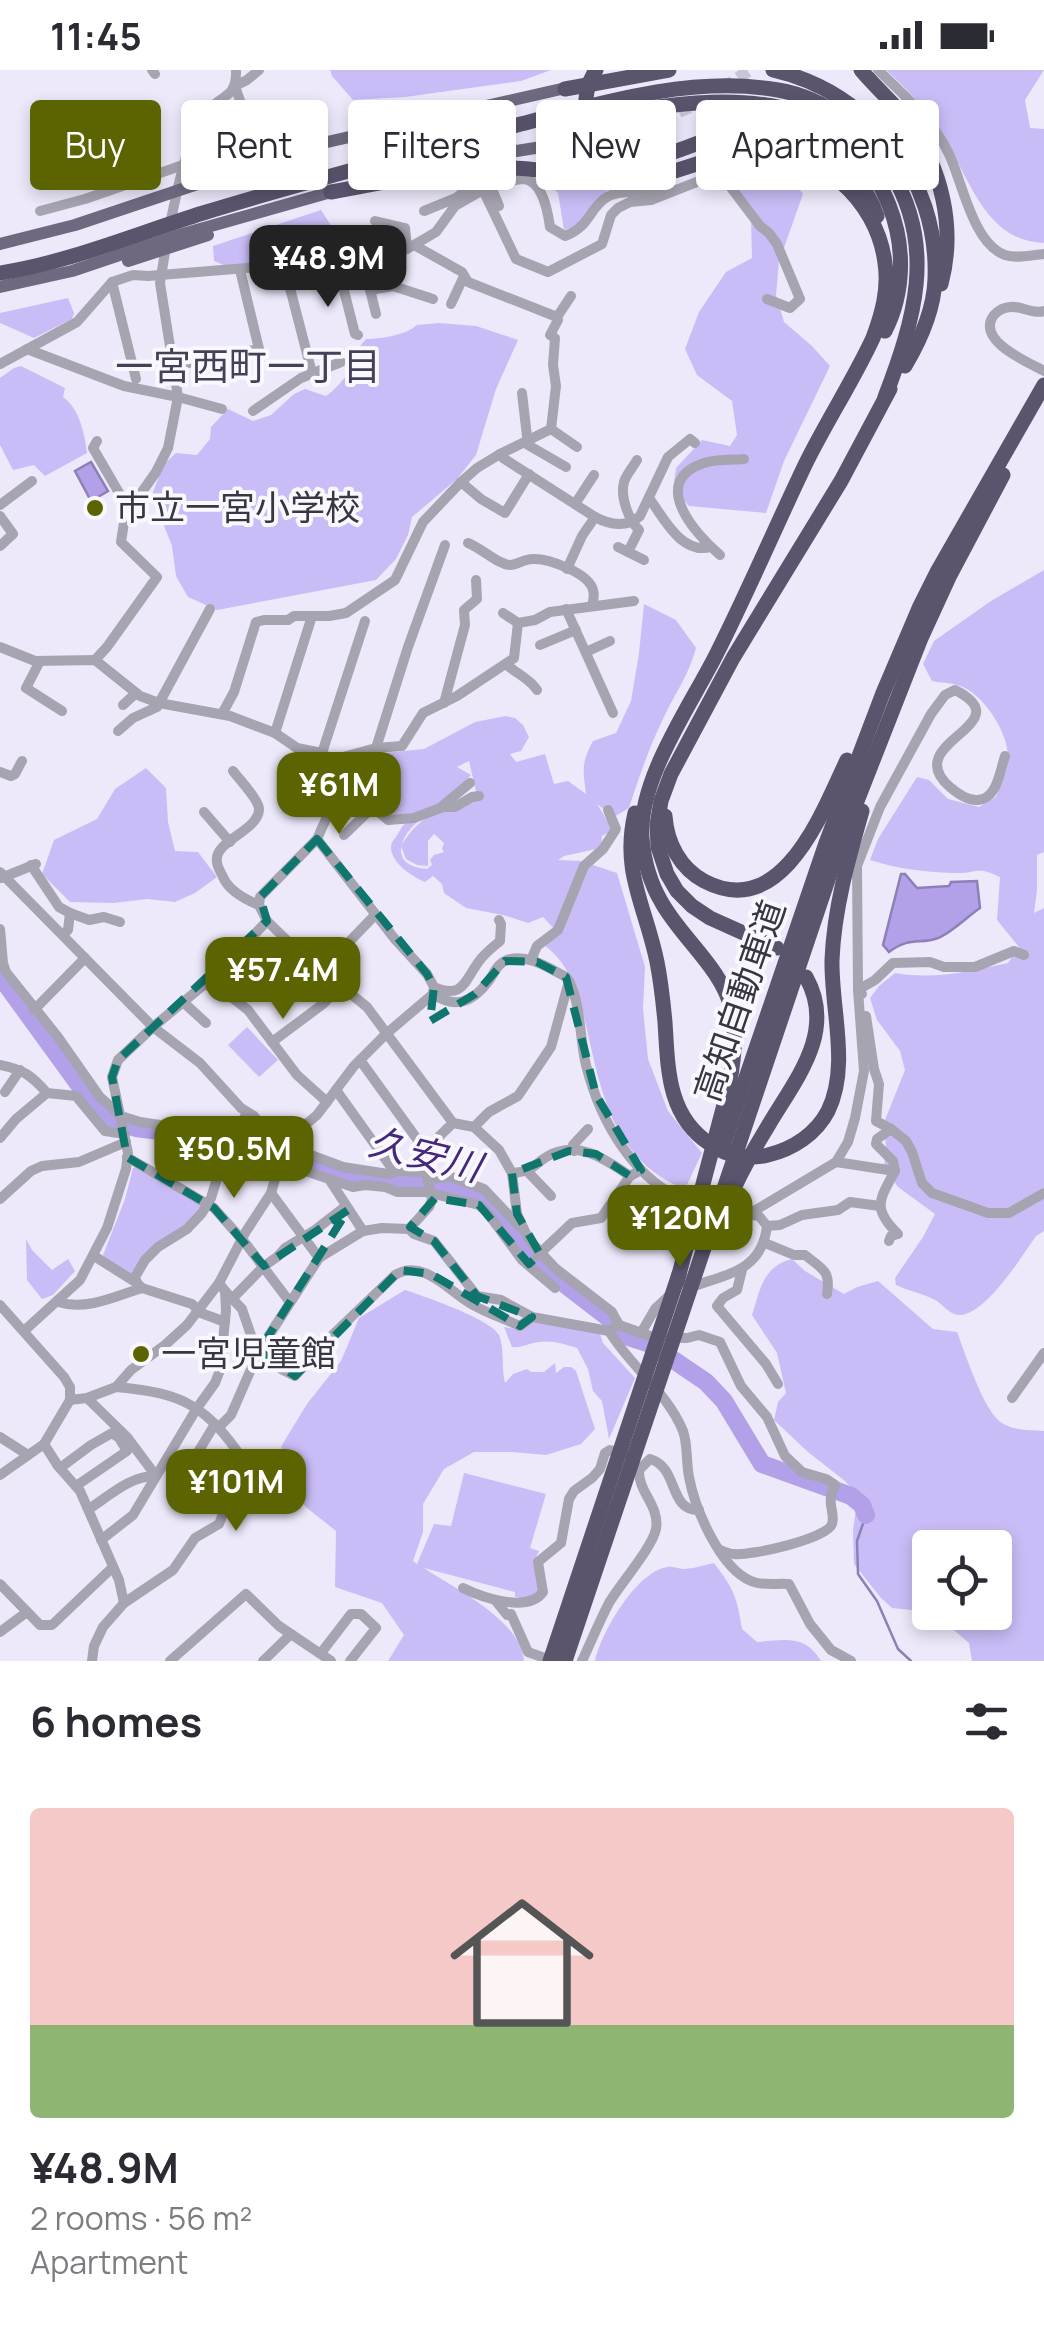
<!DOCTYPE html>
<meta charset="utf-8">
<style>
body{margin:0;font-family:Manrope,"Noto Sans JP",sans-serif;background:#f7f7f7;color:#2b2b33;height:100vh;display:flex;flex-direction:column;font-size:38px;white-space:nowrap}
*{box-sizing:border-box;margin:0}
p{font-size:32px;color:#7c7c81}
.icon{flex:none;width:55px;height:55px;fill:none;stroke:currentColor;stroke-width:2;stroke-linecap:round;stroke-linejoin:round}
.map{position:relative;height:1591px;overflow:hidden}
.sheet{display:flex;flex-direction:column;background:#fff;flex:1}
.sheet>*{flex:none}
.hud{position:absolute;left:30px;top:30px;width:985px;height:90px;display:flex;gap:20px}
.fabs{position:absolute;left:912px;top:1460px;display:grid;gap:20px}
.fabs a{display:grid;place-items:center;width:100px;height:100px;border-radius:10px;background:#fff;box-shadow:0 5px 15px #0003;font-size:50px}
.price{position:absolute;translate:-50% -85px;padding:0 22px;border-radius:20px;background:#5c6401;color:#fff;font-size:32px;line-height:65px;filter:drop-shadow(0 2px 5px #0008)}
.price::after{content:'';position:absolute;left:50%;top:60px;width:30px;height:22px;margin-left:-15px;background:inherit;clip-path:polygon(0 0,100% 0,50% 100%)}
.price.active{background:#222;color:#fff}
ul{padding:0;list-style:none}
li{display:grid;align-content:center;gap:20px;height:530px;padding:0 30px}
li span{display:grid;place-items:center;height:310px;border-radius:10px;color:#555}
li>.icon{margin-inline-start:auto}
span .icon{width:180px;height:180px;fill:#fffc;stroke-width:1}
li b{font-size:42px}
h2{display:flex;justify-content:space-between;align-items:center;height:120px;padding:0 30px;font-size:42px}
.pill{padding:0 35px;border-radius:10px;background:#fff;box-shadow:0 5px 15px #0003;font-size:35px;line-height:90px}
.pill.active{background:#5c6401;color:#fff}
.status{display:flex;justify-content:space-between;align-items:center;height:70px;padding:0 50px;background:#fff;direction:ltr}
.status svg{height:28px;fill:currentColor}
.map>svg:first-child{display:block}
.green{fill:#cabdf7;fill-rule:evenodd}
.water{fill:#b2a0e9;stroke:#8e80b7;stroke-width:2.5}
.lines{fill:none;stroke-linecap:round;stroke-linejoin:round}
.stream{stroke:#8e80b7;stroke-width:2.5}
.river{stroke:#b2a0e9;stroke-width:18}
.major-tunnel{stroke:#c9c5d6;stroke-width:12;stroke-dasharray:12 6;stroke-linecap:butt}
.minor{stroke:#a7a4b1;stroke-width:10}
.major{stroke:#6e697f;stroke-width:12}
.highway{stroke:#5a546d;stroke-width:15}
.marked{fill:none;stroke:#0f766e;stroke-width:8;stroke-dasharray:20 12;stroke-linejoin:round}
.poi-dot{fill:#5c6401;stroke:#f9f8fe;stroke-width:4}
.labels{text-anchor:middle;stroke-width:8;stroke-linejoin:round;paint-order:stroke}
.poi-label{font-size:35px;fill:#393642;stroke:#f9f8fe;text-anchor:start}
.street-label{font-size:35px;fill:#393642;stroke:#f9f8fe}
.neighbourhood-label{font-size:38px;fill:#453f58;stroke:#f9f8fe}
.water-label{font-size:38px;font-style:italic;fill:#45277b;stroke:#f9f8fe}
</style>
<div class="status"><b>11:45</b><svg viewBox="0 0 49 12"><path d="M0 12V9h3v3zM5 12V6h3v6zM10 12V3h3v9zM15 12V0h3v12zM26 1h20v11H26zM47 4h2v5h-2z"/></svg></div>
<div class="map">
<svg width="1044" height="1591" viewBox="0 0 1044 1591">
<rect width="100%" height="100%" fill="#ede9fb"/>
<g class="green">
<polygon points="330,0 551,0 521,11 405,27 353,30 332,6"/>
<path d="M886 0H1044L1025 30 1030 58 1044 59V173C985 172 968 105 943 65 927 40 908 20 886 0Z"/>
<polygon points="746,99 790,107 803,124 779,192 776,225 784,252 812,276 830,296 784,391 766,443 689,436 673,419 676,398 702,370 730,376 737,365 732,331 697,305 685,279 699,242 726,202 752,188 751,149 729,114"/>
<path d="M543 109 611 117C593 131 586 155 564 160L558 123Z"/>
<path d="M321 140 330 154V161C318 180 303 186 281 183L266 192 226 196 214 191 213 176Z"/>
<polygon points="68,228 74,243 72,249 34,268 0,253 0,243"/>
<path d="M439 253 476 256 518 270 496 319 476 385 457 409 412 447 408 465 396 489 376 510 217 540 188 527 176 506 172 476 152 425 163 395 176 383 197 385 210 369 211 357 228 339 253 351 271 345 294 324 305 319 326 326C339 317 355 298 355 282L366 269C381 269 406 265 417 255Z"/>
<path d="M21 296 65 318 63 327C79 338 85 364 87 383L45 406 34 395 13 400 0 375V308L14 298Z"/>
<path d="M1044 500V782L1037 785V820L1034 843 1044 838V1161L1036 1166C1022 1186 986 1244 960 1245 948 1245 943 1233 933 1229 922 1223 908 1221 896 1215L895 1208 923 1167 935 1144 898 1117 884 1098 886 1075 883 1055 905 1000 900 981 877 950 870 928 879 916 895 903C935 910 970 901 1008 893L1019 877 997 850 1000 807C976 795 977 804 953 803 924 802 898 799 870 790L878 769 917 707 929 710 948 729 979 737 996 727C1000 715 1008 702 1008 689 1009 664 986 628 963 617 955 613 942 613 932 611L923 594 934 571 991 531Z"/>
<path d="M644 534 676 550 696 578C688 607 675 623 663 649 649 678 639 707 629 738L614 747 597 734 613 760 602 766 601 778 564 786 558 790 581 791 617 803 645 897 643 938 648 989 668 1041 702 1083 685 1119C613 1091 601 1022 586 955 579 925 570 894 544 875L559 864 543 847 528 853 503 845 466 838 444 823 442 814 433 806 425 812C413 807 392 794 391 778 391 771 395 769 398 764 404 753 404 752 417 752 396 771 392 797 427 799L432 795 430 790 434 785 444 782 442 779 444 773 434 764 428 771V796L417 795 406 789 401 776C422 741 443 740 478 730L469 691 457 697 471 705C442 737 427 747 383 744L365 714 382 693 372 688 375 684 424 679 475 652 506 646 515 648 523 655 529 667 521 681 510 684 516 692 545 684 554 714 568 711 586 724C583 700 581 693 593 671L616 663 631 631 639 583Z"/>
<polygon points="146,698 166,718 168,752 175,781 198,782 217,807 195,823 175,832 147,829 114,833 70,832 42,804 54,770 97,749 115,719"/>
<polygon points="247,957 278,990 259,1007 228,975"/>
<polygon points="136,1097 199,1134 202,1138 134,1203 129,1205 105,1189 103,1185 125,1129 133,1098"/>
<polygon points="26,1169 32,1180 52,1200 68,1189 75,1201 53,1225 42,1229 27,1210"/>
<path d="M792 1189 805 1201 844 1224 857 1217 878 1211 933 1259 957 1262C965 1283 982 1335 998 1350 1010 1361 1029 1360 1044 1361V1591H972L969 1573 942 1550 921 1541 892 1538 881 1528 854 1494 853 1460 858 1425 845 1411 808 1382 774 1350 778 1332 786 1323 777 1283 752 1245C760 1220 763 1196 792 1189ZM930 1478H995V1542H930Z"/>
<path d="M405 1220C423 1226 491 1249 499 1265 505 1280 501 1298 505 1313L513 1304 527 1299 531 1302H544L555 1293 556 1303 564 1297H571L576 1301 595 1359 581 1374 546 1385 512 1382H474L444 1399 423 1434V1462L413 1491 417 1494 434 1454 451 1456 464 1403 546 1424 530 1478 539 1481 536 1488 539 1520 530 1529 515 1527V1522L424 1498C455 1519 521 1550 524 1591H388L404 1565 382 1533 335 1517 336 1461 307 1438 278 1402 282 1375 307 1334 341 1291 359 1248Z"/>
<path d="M534 1250 600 1264 603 1273 635 1308 609 1369 602 1331 593 1321 588 1299 577 1278C564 1274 552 1270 539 1272 529 1273 522 1278 512 1277L504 1257 521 1260Z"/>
<path d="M714 1493C734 1519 737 1527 742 1559L757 1572C784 1570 805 1564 821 1591H595C601 1563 636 1502 667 1497 673 1496 676 1498 683 1499 693 1499 704 1495 714 1493Z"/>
</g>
<g class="water">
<polygon points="91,392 108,421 91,431 75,401"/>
<path d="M901 804H905L917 818 949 816 951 812 977 811 980 838C968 846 951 863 938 868 920 875 910 866 889 882L883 875Z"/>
</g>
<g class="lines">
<polyline class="stream" points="866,1445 857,1471 858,1504 877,1531 898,1579 911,1591"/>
<polyline class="river" points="0,906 93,1034 108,1049 136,1058 221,1069 293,1087 335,1100 398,1113 450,1115 469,1119 483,1126 495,1137 540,1195 610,1249 622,1265 650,1274 706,1312 724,1331 762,1394 851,1426 862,1435 866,1445"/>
<g class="major-tunnel">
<polyline points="723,18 750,0"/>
<polyline points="593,68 651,54 693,36"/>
</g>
<g class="minor">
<polyline points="152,0 155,4"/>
<polyline points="259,0 247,10 235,16 240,31 259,52"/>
<path d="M878 0C904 25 933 50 949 84 962 111 973 174 1005 185 1017 189 1032 185 1044 184"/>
<polyline points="458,132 456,128 473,114"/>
<path d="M499 136 490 114C499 114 518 109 523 109 543 110 548 143 550 157L565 166C590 157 589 138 607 127 618 120 652 121 665 124"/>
<polyline points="40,141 85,129 183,95"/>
<polyline points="424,141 456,128"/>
<polyline points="375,151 405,158 407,179"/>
<path d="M170 154C178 118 185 74 207 42 220 24 237 30 236 0"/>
<polyline points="414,175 436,162 455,136 483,120 516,189 548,202 602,174 611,145 618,138 630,132 651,130 717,104 723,107 760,156 769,163 777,174 800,229 790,238 767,229"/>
<polyline points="334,181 355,264 358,265"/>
<polyline points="363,182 362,187 376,244"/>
<polyline points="284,195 312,303"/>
<polyline points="112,212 136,309"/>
<polyline points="370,220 393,216 433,229"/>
<polyline points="451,234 464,206"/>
<path d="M1044 241C1030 245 1019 233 1005 238 1000 239 994 244 992 248 979 272 1028 292 1044 301"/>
<polyline points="27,279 124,316 178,327 222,339"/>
<polyline points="0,294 77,252 112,212 133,205 148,206 284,195 342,179 393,186 414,175 462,202 468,212 557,247 571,226"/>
<polyline points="173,296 259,279 240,200"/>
<polyline points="522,323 528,375 566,397"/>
<polyline points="253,341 301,308 341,292"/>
<polyline points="551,359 577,377"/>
<polyline points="97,371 93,378 129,440"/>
<polyline points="500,384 551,359 556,316 553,295 555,268 550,265 558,250 557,247"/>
<polyline points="461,412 481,429 505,443 529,404"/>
<path d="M649 428C664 448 681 485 711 477"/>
<polyline points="575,434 594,405"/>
<polyline points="0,435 32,411"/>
<polyline points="0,446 13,464 0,476"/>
<path d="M595 447C610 455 627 458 640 446L668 387 690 369 695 373"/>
<path d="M468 473C481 478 499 495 510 495 517 495 524 489 532 489 548 488 589 503 593 520 595 526 593 530 592 536"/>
<polyline points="618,477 644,490"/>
<path d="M628 482 639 460C629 451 620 427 624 412 626 405 633 397 637 390"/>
<path d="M720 485C694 463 649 411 704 393 717 389 732 390 744 389"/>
<polyline points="566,539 613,643"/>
<polyline points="503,543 518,553"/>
<polyline points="540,575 576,560"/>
<polyline points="0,577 35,591 95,590 140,626 159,633 230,646 275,663 297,678 322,683 332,690 341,710 346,728 326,749 317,769 260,827 259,835 267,851 300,883 367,937 453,1053"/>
<polyline points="586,582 610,571"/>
<polyline points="95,590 107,577 157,507 121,472 125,446 156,402 168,378 178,327 160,213 166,176"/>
<polyline points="40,591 26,618 62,641"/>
<path d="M507 595C517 604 529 608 537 620"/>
<polyline points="444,633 465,555 464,540 477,529 476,510"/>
<polyline points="123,635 136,623"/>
<polyline points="222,644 234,622 256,552 264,550 288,550 294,546 329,546 346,543 395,510 423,452 461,412 477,398 500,384 503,388 595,447 582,466 567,499"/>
<polyline points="118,661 133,648 157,637 210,539"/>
<polyline points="275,663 312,546"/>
<polyline points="376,678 408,577 445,475"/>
<polyline points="322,683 365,551"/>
<polyline points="332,690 376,678 402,676 423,643 457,626 514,588 518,553 535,550 550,542 634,531"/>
<path d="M233 701C239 709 259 730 259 739 259 761 213 771 217 792 217 797 221 802 223 807 229 821 244 829 259 835"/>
<polyline points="0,702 11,706 15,704 22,691"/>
<polyline points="346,728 363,729 388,750 414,748 443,737 455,737 472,727 479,726"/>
<polyline points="441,737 470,713"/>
<polyline points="204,742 230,772"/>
<polyline points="344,765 373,737"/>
<polyline points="31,795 59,837 70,843"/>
<polyline points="0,802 153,957 200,993 241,1038 254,1046 278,1078 280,1092 271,1123 245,1163 219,1213 187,1255 165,1275 131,1300 116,1317 87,1328 70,1330"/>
<polyline points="1,808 36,794"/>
<polyline points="0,859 3,893 6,902 58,967 100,1027 121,1046 140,1052 233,1066 300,1081 343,1097 388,1104 398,1101 424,1102"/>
<polyline points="63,864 68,860 70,843 89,850 104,847 120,852"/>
<polyline points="531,890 537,876 558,860 584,796 603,779 616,759 608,740"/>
<polyline points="322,900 375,845"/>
<path d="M569 911C582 938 579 967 586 995 600 1051 634 1112 691 1133 703 1137 716 1141 729 1143 739 1145 749 1144 759 1146L767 1156C762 1201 727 1204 691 1217"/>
<polyline points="205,914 234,929 248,940 297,1005 327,1032"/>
<path d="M434 917C464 930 465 909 480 890 485 883 493 877 500 871L501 854 499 850"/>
<path d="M433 924C454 938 471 934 487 913 494 905 496 894 507 890 527 883 549 898 566 907L569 911 551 977 518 1026 489 1042 474 1057"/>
<polyline points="862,924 858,920 875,910 893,893 930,892 944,897 975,897 1014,881 1024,885"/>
<polyline points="183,932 206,953"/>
<polyline points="34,940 85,888"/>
<polyline points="866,946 874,999 879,1014 876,1051 891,1059"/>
<polyline points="272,972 323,934 341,916"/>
<polyline points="360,990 425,1080"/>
<path d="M0 995C24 1000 31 1005 47 1023L76 1026 105 1061 125 1064"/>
<polyline points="336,1020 391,1097 398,1101"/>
<polyline points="5,1022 20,1000"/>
<polyline points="0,1068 16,1049 47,1023"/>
<polyline points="172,1071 226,1079 280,1092 329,1109 363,1161"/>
<polyline points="278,1078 317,1045 354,996 386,964 433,924 434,917 427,904 394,868 317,769"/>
<polyline points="574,1081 573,1075 588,1059"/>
<polyline points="127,1087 214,1138 246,1174 289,1231"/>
<polyline points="836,1092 895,1101 893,1091 876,1074 877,1069 891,1059 906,1071 912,1082 922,1113 932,1123 988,1143 1009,1143 1044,1123"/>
<polyline points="528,1102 551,1126"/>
<path d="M512 1103C535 1101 531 1096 548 1086 578 1069 606 1090 630 1106L641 1100"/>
<polyline points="329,1109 353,1117 365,1115 385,1117 397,1122 426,1122 479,1135 487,1142 522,1190 555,1218"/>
<polyline points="428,1109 451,1107 484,1119 519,1156"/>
<polyline points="271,1123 319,1188"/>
<polyline points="0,1129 31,1101 42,1096 79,1092 126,1072"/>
<path d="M749 1144 836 1092 848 1072 855 1048 864 1001 858 920 857 796 880 737 931 644 945 625 955 620C1024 655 898 672 950 717 958 724 968 731 978 730 997 729 1000 701 1005 686"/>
<polyline points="767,1156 780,1155 802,1145 838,1140 850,1132 880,1136"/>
<polyline points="409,1159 414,1164 434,1171 477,1226 501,1230 532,1247 609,1261 614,1258"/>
<path d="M889 1171 891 1166 898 1164C872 1139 879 1130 895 1101"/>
<path d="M765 1173 794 1185H805C822 1199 831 1200 827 1224"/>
<polyline points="94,1186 137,1213"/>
<polyline points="537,1186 572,1153 601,1148 630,1106"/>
<polyline points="742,1200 737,1220 723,1228 717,1236 766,1294 778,1314"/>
<polyline points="233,1228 264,1196 277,1187 285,1178 315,1160 346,1136"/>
<path d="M59 1232C86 1241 116 1226 142 1218"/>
<polyline points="0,1235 64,1307 70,1317 70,1330 44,1374 0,1405"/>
<path d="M532 1247 520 1256C505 1249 489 1244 475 1236 451 1224 424 1187 395 1205L322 1275 295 1306 281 1299 259 1281 319 1188 363 1161 382 1158 409 1159 429 1137 432 1130C423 1079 413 1092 453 1053L474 1057 499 1080 512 1103 517 1144 529 1170 555 1198 612 1242 619 1255 653 1267 687 1268 699 1265 720 1272 741 1316 767 1347 785 1386 802 1402 826 1409 835 1415C825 1434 836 1442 832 1454 827 1469 750 1486 734 1484 729 1484 724 1481 719 1480"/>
<polyline points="225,1252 201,1243 192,1234 142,1218 137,1213 135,1207 145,1190 158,1177 187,1159 202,1143 211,1128 226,1079 247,1043"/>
<polyline points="25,1260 80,1210 107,1158 126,1099 128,1083 112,1007 118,990 153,957 217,904 267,851"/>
<path d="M609 1261C630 1296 667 1322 683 1361 688 1375 686 1392 689 1407 695 1439 720 1498 751 1511 762 1516 777 1513 789 1514L810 1554 831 1580 851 1591"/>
<polyline points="641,1263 655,1239 671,1224"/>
<polyline points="87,1328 127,1367 156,1406"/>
<polyline points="1012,1328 1044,1283"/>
<polyline points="215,1354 192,1392 214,1413 232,1423"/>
<polyline points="218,1358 231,1345 259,1281 254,1274 242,1239 225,1221"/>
<polyline points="0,1367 28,1385"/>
<polyline points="44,1374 58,1396 80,1421 119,1510 124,1533"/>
<polyline points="60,1398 91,1375 112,1363 119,1368 127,1381 76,1416"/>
<path d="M89 1439C109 1426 131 1405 156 1406"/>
<polyline points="101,1470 133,1445 197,1338 215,1313 220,1300 226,1241 225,1221 219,1213"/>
<polyline points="0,1514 40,1555 52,1555 113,1497"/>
<path d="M463 1518C483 1528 528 1543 543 1522L538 1492 561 1473 569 1429 574 1421 592 1408 600 1399 605 1383 610 1380 623 1383"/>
<polyline points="495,1530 507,1545 511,1544 528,1582 553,1591"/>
<polyline points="0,1562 27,1542"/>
<polyline points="321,1583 351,1544 361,1544 376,1558 350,1591"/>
<path d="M92 1591 94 1576 103 1557 124 1533 173 1500 195 1468 219 1454 244 1391C206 1335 183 1323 116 1317"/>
<polyline points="170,1591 246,1524 279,1556 331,1591"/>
<polyline points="263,1591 291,1564"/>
<path d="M582 1591C591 1572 599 1552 609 1533 620 1514 652 1478 656 1459 660 1436 638 1422 639 1400L650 1389C679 1397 668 1441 699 1440"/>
</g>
<g class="major">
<polyline points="431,98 473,88 585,70"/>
<polyline points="0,174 75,155 314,75 570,17"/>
<polyline points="128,191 208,165"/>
<polyline points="0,217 72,201 179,165 338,120"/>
</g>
<g class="highway">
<path d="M596 0C571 38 594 89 642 88 673 87 701 69 731 62 795 47 855 85 877 146"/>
<path d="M773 0C870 22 939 108 935 209 934 240 921 269 905 296"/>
<path d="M861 0C876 18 894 33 908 52 942 98 956 158 941 214"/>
<polyline points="565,19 669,0"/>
<path d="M568 51C600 45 633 40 666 36 762 24 848 33 889 135 905 175 905 222 885 261"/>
<path d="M331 122C392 111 449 97 512 98 551 99 588 110 626 110 671 109 709 84 752 81 818 77 877 129 885 193 889 219 882 244 873 268 853 311 826 352 805 395 776 456 749 519 718 581 692 634 638 708 642 768 644 791 650 813 662 833 683 870 721 897 732 940 737 965 734 991 729 1016L677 1212"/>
<path d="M0 203C70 192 136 164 203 143 307 111 412 84 517 55 600 33 692 5 778 20 826 28 867 61 891 102 937 177 914 251 885 327"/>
<path d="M635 743C621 802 646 837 657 892 661 912 663 931 665 952 668 998 667 1046 710 1074 727 1086 748 1090 768 1085 793 1079 816 1064 828 1041 850 996 831 939 832 890 834 839 848 790 862 741"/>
<path d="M665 746C667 773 680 798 704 811 782 852 822 743 847 690"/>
<polyline points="777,878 710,848 692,836 677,821 667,804 658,777 657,755 661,731 671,704 733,588 841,411 890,319"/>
<polyline points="722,1078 826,773 883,623 920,536 937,502 1044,315"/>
<path d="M725 1138C737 1110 752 1082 768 1056 795 1010 837 962 806 907"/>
<polyline points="550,1591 679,1204"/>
<polyline points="565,1591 839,777 921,568 949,507 1003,405"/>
</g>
</g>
<path class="marked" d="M317 769 427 904 434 917 430 951 475 924 505 891 537 892 566 907 596 1025 641 1100 630 1106 596 1084 569 1081 512 1103 517 1144 540 1184 529 1194 479 1135 435 1128 410 1157 434 1171 477 1226 532 1247 520 1256 431 1204 400 1200 295 1306 259 1281 348 1140 264 1196 214 1138 127 1087 112 1007 118 990 267 851 260 827Z"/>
<g class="poi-dot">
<circle cx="95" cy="438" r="10"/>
<circle cx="141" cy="1284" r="10"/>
</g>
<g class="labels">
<g class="poi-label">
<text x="115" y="450">市立一宮小学校</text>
<text x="161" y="1296">一宮児童館</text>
</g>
<g class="street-label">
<text transform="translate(740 931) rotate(-71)" y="12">高知自動車道</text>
</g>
<g class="neighbourhood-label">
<text x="248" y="310">一宮西町一丁目</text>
</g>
<g class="water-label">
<text transform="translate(425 1085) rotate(14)" y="13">久安川</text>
</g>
</g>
</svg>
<div class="fabs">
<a><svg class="icon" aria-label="locate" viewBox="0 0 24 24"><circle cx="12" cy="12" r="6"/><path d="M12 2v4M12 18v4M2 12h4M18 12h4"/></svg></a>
</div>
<b class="price active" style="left:328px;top:240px">¥48.9M</b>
<b class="price" style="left:339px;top:767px">¥61M</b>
<b class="price" style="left:283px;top:952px">¥57.4M</b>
<b class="price" style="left:234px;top:1131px">¥50.5M</b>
<b class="price" style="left:680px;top:1200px">¥120M</b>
<b class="price" style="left:236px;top:1464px">¥101M</b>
<div class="hud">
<a class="pill active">Buy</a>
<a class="pill">Rent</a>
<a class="pill">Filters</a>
<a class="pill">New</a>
<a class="pill">Apartment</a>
</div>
</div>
<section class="sheet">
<h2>6 homes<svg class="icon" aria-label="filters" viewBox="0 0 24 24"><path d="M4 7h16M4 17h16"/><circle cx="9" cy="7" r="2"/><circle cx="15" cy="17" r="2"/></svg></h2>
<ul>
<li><span style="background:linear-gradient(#f6c9c9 70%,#8fb573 0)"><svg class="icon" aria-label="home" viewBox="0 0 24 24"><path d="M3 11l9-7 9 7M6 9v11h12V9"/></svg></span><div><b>¥48.9M</b><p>2 rooms · 56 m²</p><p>Apartment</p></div></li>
</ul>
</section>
